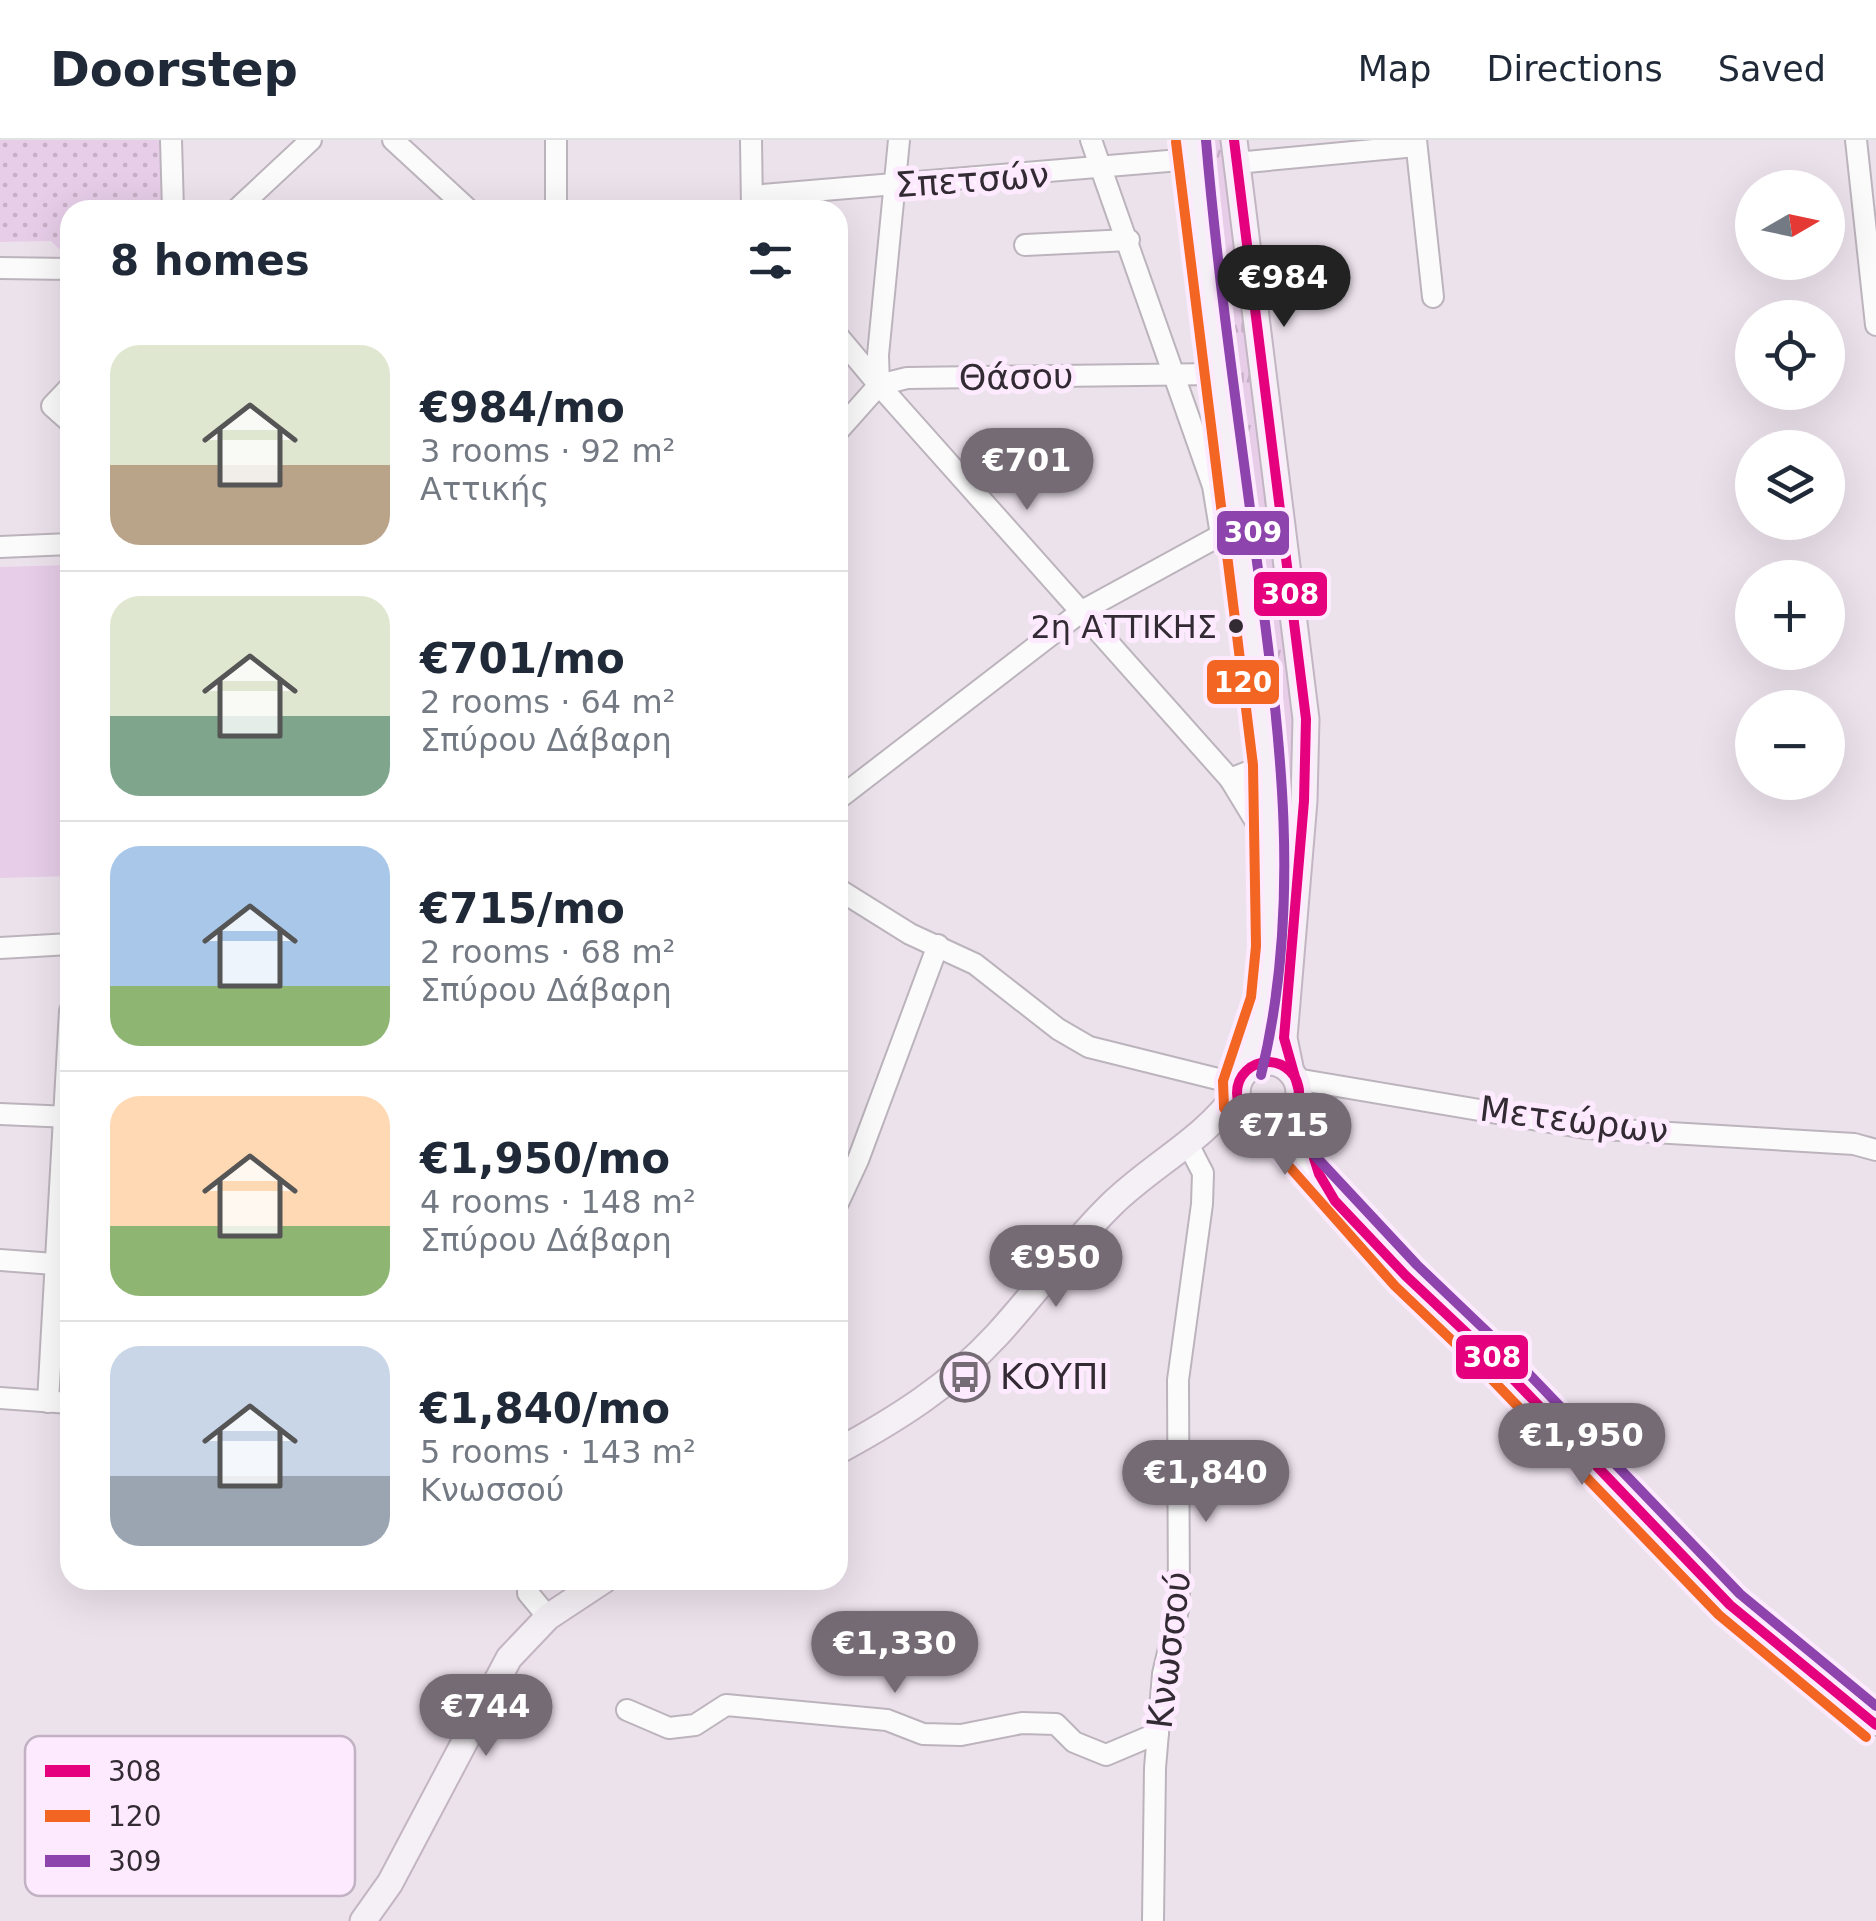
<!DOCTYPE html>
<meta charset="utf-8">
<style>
body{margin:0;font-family:"DejaVu Sans",sans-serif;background:#f6f6f7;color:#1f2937;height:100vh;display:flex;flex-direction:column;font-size:38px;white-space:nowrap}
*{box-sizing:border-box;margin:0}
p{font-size:32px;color:#747a83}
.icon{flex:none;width:55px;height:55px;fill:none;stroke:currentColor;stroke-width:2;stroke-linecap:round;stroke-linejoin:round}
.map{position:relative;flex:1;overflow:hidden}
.details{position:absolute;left:60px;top:60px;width:788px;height:1390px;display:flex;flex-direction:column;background:#fff;border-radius:30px;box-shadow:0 10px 40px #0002}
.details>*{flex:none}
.needle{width:65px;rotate:81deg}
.fabs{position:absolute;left:1735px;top:30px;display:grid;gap:20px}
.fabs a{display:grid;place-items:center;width:110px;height:110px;border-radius:50%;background:#fff;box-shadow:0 10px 40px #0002;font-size:50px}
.price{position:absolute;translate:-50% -85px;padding:0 22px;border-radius:35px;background:#746b74;color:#fff;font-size:32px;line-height:65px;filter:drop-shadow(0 2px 5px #0008)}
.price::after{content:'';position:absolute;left:50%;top:60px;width:30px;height:22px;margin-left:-15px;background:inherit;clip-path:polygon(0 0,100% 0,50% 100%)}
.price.active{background:#222;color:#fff}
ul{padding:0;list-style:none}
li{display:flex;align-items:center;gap:30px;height:250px;padding:0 50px}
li+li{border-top:2px solid #e0e1e3}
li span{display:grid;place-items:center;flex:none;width:280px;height:200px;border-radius:30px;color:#555}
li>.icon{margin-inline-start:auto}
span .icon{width:120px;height:120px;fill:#fffc;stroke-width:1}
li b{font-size:42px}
h2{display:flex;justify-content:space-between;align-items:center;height:120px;padding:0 50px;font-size:42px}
header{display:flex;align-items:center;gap:60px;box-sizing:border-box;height:140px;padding:0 50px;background:#fff;border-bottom:2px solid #e0e1e3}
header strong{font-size:48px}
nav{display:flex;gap:55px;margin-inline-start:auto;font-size:35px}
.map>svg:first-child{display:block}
.grass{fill:url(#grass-tufts)}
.park{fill:url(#park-dots)}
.garden{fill:#e7cde8}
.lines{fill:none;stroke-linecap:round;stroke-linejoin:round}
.minor-casing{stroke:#bcb4bc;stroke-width:24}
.major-casing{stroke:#c3b5c3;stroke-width:29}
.minor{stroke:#fcfbfc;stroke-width:20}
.major{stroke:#f5f0f5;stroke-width:25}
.bus-1-casing{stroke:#feeaff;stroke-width:18}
.bus-2-casing{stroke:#feeaff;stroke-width:18}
.bus-3-casing{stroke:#feeaff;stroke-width:18}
.bus-1{stroke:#e5007d;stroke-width:10}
.bus-2{stroke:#f26522;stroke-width:10}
.bus-3{stroke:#8e44ad;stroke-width:10}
.bus-dot{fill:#332b33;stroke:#feeaff;stroke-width:4}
.labels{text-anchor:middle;stroke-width:10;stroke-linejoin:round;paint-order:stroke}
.bus-label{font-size:32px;fill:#332b33;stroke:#feeaff;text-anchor:end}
.street-label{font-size:35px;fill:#332b33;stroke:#feeaff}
.poi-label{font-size:35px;fill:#332b33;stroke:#feeaff;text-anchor:start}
.key{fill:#feeaff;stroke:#c1b1c2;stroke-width:2.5}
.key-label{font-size:28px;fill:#332b33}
.line-badge{stroke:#feeaff;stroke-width:4}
.badge-label{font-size:28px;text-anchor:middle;font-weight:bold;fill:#fff}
</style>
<header>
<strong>Doorstep</strong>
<nav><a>Map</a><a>Directions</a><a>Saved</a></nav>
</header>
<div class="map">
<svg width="1876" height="1781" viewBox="0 0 1876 1781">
<defs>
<pattern id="grass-tufts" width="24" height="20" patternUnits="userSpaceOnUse" patternTransform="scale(2.5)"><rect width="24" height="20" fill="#e7cde8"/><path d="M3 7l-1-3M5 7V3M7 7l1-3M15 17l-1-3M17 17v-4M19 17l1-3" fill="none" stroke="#c7b0c7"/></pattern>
<pattern id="park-dots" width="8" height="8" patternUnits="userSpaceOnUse" patternTransform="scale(2.5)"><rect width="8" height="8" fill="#e7cde8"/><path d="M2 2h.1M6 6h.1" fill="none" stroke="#c7b0c7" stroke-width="1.8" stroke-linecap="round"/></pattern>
</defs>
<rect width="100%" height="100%" fill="#ece2ec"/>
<g class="grass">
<polygon points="1196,0 1223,0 1268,370 1257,376 1247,374"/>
<polygon points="1264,406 1271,409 1273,417 1295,598 1277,865 1273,906 1262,908 1274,864 1252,407"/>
</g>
<polygon class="park" points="0,0 162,0 163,70 70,70 70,100 59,109 51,101 0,102"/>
<polygon class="garden" points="70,425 70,736 0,738 0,427"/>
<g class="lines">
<g class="minor-casing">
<g id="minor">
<polyline points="171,0 173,70"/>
<polyline points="393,0 469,70"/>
<polyline points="556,0 556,70"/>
<polyline points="751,0 752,68"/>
<polyline points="899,0 878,215 879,245 1230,639 1270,705"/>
<polyline points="1091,0 1213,346 1221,395"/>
<polyline points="1416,0 1433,157"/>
<polyline points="1856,0 1876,185"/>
<polyline points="1236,23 1416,6"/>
<polyline points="752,56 1192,19"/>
<polyline points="236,70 311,0"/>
<polyline points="1025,105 1129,100"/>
<polyline points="0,128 70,129"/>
<polyline points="838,196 879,245 907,238 1218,234"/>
<polyline points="70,247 52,266 70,282"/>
<polyline points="838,291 879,245"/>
<polyline points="0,407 70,404"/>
<polyline points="1230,639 1268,624"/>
<polyline points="838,659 1082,471 1221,395 1281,384"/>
<polyline points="838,749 910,794 975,824 1058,889 1089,907 1238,944"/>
<polyline points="0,808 70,804"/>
<polyline points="1296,939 1586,988 1854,1004 1876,1010"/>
<polyline points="1297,964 1317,1028"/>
<polyline points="0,974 70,977"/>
<polyline points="1266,985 1406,1136 1492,1217 1730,1465 1876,1585"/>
<polyline points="838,1063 858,1020 938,805"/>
<polyline points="0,1120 68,1125"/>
<polyline points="0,1258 70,1263"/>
<polyline points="48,1262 70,871"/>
<polyline points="529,1440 528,1453 548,1477"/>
<polyline points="627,1570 669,1588 695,1585 726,1565 887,1580 923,1594 961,1595 1022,1583 1056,1584 1074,1602 1106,1615 1158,1593"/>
<polyline points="1153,1781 1155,1628 1163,1534 1179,1465 1178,1240 1202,1064 1203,1033 1188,1004"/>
</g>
</g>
<g class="major-casing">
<g id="major">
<path d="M1191 0C1203 156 1228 311 1248 466 1268 620 1292 779 1246 931"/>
<polyline points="1234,0 1306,579 1304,661 1284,898 1291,932"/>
<circle cx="1268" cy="953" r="31"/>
<path d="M838 1311C897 1279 951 1245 997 1195 1036 1152 1071 1104 1112 1064 1153 1024 1204 1000 1237 953"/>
<polyline points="363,1781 390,1743 509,1518 548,1477 604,1440"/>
</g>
</g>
<use href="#minor" class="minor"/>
<use href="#major" class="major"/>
<g class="bus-1-casing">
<g id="bus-1">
<polyline points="1234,0 1306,579 1304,661 1284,898 1299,951 1297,964 1319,1034 1335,1061 1406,1136 1492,1217 1730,1465 1876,1585"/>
<circle cx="1268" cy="953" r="31"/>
</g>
</g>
<g class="bus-2-casing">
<polyline id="bus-2" points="1176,2 1253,625 1256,806 1251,857 1223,941 1224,968 1240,990 1279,1015 1395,1146 1481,1228 1719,1475 1866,1597"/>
</g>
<g class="bus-3-casing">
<g id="bus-3">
<path d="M1206 0C1218 141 1239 282 1257 422 1280 595 1303 763 1261 935"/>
<polyline points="1277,975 1417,1125 1503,1207 1740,1454 1876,1566"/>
</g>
</g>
<use href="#bus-1" class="bus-1"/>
<use href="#bus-2" class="bus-2"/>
<use href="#bus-3" class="bus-3"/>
</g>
<defs>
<g id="bus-ring" transform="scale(2.5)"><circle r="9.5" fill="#feeaff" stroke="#746b74" stroke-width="1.5"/><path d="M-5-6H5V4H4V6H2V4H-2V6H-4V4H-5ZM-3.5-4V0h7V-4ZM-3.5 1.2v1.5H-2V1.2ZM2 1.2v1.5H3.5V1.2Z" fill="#746b74"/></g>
</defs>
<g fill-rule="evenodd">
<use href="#bus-ring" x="965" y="1237"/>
</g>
<circle class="bus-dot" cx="1236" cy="486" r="9"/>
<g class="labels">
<g class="bus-label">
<text x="1217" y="498">2η ΑΤΤΙΚΗΣ</text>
</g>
<g class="street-label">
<text transform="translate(972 40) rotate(-4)" y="12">Σπετσών</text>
<text transform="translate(1016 237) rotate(-1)" y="12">Θάσου</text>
<text transform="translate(1574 980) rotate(7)" y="12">Μετεώρων</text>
<text transform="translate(1169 1510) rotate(-83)" y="12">Κνωσσού</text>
</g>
<g class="poi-label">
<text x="1000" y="1249">ΚΟΥΠΙ</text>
</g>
</g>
<rect x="25" y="1596" width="330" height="160" rx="15" class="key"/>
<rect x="45" y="1625" width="45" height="12" fill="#e5007d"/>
<rect x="45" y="1670" width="45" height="12" fill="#f26522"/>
<rect x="45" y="1715" width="45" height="12" fill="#8e44ad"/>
<g class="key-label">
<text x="108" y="1641">308</text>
<text x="108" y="1686">120</text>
<text x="108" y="1731">309</text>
</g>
<g class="line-badge">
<rect x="1215" y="369" width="76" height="48" rx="10" fill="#8e44ad"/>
<rect x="1252" y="430" width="77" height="48" rx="10" fill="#e5007d"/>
<rect x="1205" y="518" width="76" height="48" rx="10" fill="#f26522"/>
<rect x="1454" y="1193" width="76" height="48" rx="10" fill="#e5007d"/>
</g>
<g class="badge-label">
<text x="1253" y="402">309</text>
<text x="1290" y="464">308</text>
<text x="1243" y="552">120</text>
<text x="1492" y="1227">308</text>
</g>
</svg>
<div class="fabs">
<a><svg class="needle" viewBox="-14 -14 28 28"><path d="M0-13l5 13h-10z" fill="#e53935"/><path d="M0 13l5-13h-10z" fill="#747a83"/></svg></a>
<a><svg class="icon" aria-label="locate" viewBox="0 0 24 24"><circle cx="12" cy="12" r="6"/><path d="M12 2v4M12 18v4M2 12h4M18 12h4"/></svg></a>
<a><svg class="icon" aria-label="layers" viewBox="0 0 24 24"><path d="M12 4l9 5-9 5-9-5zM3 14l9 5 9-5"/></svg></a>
<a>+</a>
<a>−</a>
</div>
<b class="price active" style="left:1284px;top:190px">€984</b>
<b class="price" style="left:1027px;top:373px">€701</b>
<b class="price" style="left:1285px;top:1038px">€715</b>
<b class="price" style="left:1056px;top:1170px">€950</b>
<b class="price" style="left:1582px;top:1348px">€1,950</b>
<b class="price" style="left:1206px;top:1385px">€1,840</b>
<b class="price" style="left:895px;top:1556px">€1,330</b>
<b class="price" style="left:486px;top:1619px">€744</b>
<section class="details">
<h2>8 homes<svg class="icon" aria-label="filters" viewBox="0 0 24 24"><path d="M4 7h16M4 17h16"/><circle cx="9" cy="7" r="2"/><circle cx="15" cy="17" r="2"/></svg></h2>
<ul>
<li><span style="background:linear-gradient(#dfe7d0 60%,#b9a48a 0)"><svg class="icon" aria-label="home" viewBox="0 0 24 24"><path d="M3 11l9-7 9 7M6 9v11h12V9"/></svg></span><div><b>€984/mo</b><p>3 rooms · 92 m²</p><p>Αττικής</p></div></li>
<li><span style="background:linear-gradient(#dfe7d0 60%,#7fa58c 0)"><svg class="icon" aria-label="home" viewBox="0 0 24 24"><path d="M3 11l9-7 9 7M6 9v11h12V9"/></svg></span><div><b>€701/mo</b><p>2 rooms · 64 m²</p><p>Σπύρου Δάβαρη</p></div></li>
<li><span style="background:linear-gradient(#a9c7e8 70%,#8fb573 0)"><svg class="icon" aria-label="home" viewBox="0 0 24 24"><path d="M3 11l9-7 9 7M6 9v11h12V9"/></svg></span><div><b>€715/mo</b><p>2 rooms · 68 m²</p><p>Σπύρου Δάβαρη</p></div></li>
<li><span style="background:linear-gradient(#ffd9b3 65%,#8fb573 0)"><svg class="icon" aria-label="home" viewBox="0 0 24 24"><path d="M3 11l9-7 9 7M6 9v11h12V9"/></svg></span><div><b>€1,950/mo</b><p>4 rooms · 148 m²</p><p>Σπύρου Δάβαρη</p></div></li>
<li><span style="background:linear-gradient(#c9d6e8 65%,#9aa5b1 0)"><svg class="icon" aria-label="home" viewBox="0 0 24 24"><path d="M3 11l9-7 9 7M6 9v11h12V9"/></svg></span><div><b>€1,840/mo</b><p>5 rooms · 143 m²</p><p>Κνωσσού</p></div></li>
</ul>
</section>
</div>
